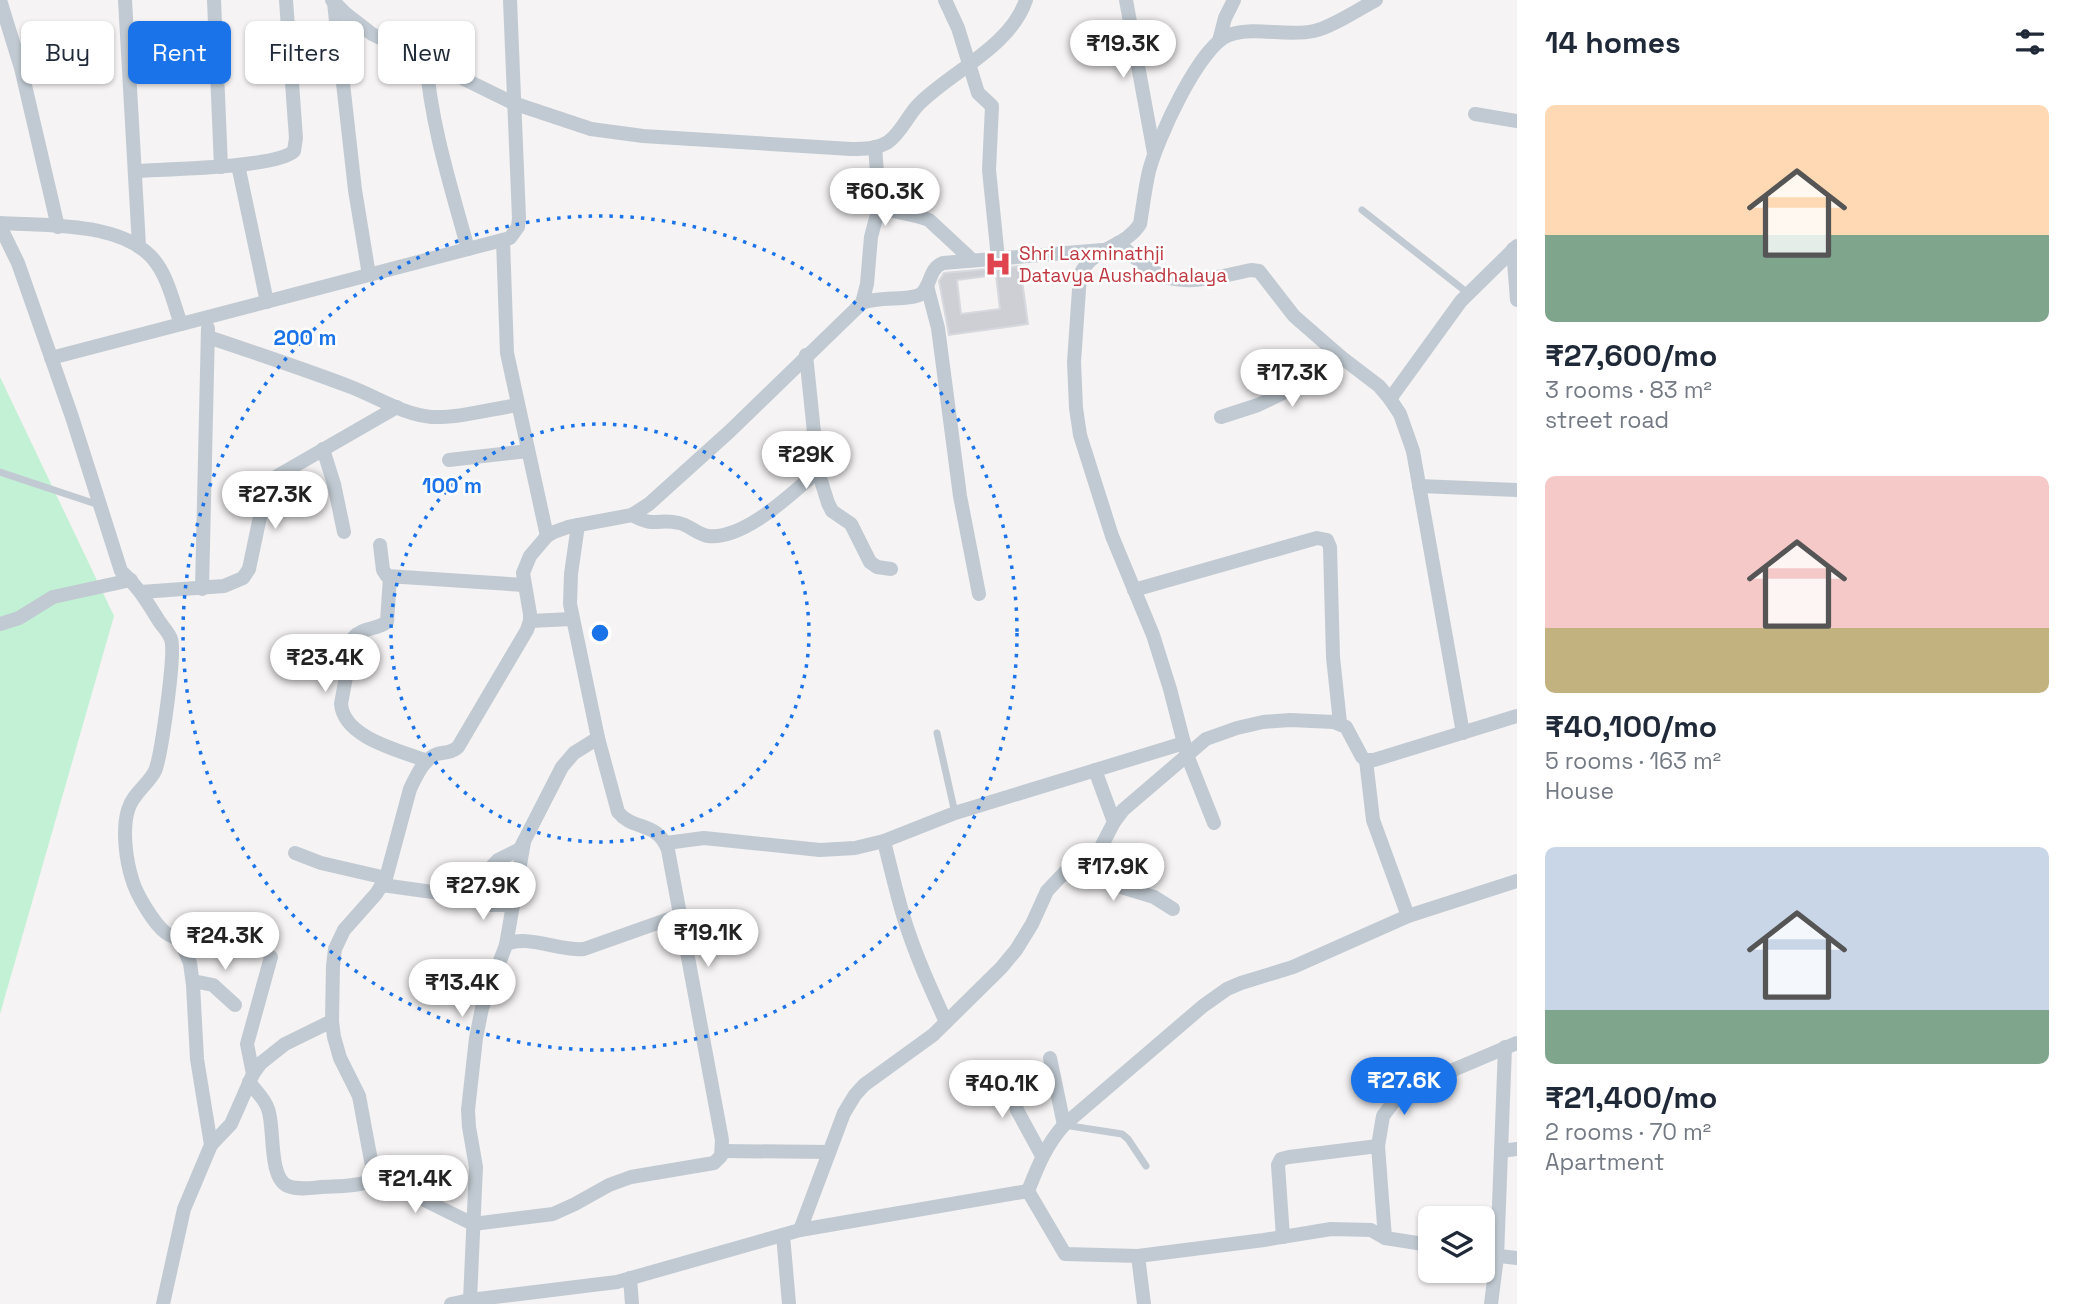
<!DOCTYPE html>
<meta charset="utf-8">
<style>
body{margin:0;font-family:"Space Grotesk",sans-serif;background:#f6f6f7;color:#1f2937;height:100vh;display:flex;flex-direction:column;font-size:26px;white-space:nowrap}
*{box-sizing:border-box;margin:0}
p{font-size:23px;color:#747a83}
.icon{flex:none;width:38px;height:38px;fill:none;stroke:currentColor;stroke-width:2;stroke-linecap:round;stroke-linejoin:round}
.map{position:relative;flex:1;overflow:hidden}
.side{display:flex;flex-direction:column;background:#fff;width:560px}
.side>*{flex:none}
.banner{position:absolute;left:21px;top:21px;width:665px;height:63px;display:flex;gap:14px}
.fabs{position:absolute;left:1418px;top:1206px;display:grid;gap:14px}
.fabs a{display:grid;place-items:center;width:77px;height:77px;border-radius:10px;background:#fff;box-shadow:0 2px 5px #0004;font-size:35px}
.price{position:absolute;translate:-50% -60px;padding:0 16px;border-radius:24px;background:#fff;color:#222;font-size:23px;line-height:46px;filter:drop-shadow(0 2px 4px #0008)}
.price::after{content:'';position:absolute;left:50%;top:42px;width:21px;height:16px;margin-left:-10px;background:inherit;clip-path:polygon(0 0,100% 0,50% 100%)}
.price.active{background:#1a73e8;color:#fff}
ul{padding:0;list-style:none}
li{display:grid;align-content:center;gap:14px;height:371px;padding:0 28px}
li span{display:grid;place-items:center;height:217px;border-radius:10px;color:#555}
li>.icon{margin-inline-start:auto}
span .icon{width:126px;height:126px;fill:#fffc;stroke-width:1}
li b{font-size:30px}
h2{display:flex;justify-content:space-between;align-items:center;height:84px;padding:0 28px;font-size:30px}
.chip{padding:0 24px;border-radius:10px;background:#fff;box-shadow:0 2px 5px #0004;font-size:24px;line-height:63px}
.chip.active{background:#1a73e8;color:#fff}
main{display:flex;flex:1;min-height:0}
.map>svg:first-child{display:block}
.green{fill:#c3f1d5}
.building{fill:#cdcfd5;stroke:#d7d9de;stroke-width:2;fill-rule:evenodd}
.lines{fill:none;stroke-linecap:round;stroke-linejoin:round}
.service{stroke:#c1cad2;stroke-width:7}
.minor{stroke:#c1cad2;stroke-width:14}
.ring{fill:none;stroke:#1a73e8;stroke-width:3.5;stroke-dasharray:3.5 7}
.labels{text-anchor:middle;stroke-width:5;stroke-linejoin:round;paint-order:stroke}
.health-label{font-size:19px;fill:#be3a42;stroke:#fff;text-anchor:start}
.centre{fill:#1a73e8;stroke:#fff;stroke-width:3.5}
.ring-label{font-size:21px;text-anchor:middle;font-weight:bold;fill:#1a73e8;stroke:#fff;stroke-width:5;stroke-linejoin:round;paint-order:stroke}
</style>
<main>
<div class="map">
<svg width="1517" height="1304" viewBox="0 0 1517 1304">
<rect width="100%" height="100%" fill="#f5f3f3"/>
<polygon class="green" points="0,377 114,616 0,1014"/>
<path class="building" d="M1020 266 1028 324 949 335 939 281 944 273ZM996 275 1000 309 961 314 957 280Z"/>
<g class="lines">
<g class="service">
<polyline points="1362,210 1469,294"/>
<polyline points="0,472 99,505"/>
<polyline points="937,733 955,813"/>
<polyline points="1064,1125 1122,1134 1128,1139 1146,1166"/>
</g>
<g class="minor">
<polyline points="0,0 21,68 58,227"/>
<polyline points="125,0 139,246"/>
<polyline points="214,0 221,167"/>
<path d="M332 0 345 13 372 34 513 103 591 129 643 136 851 149C863 149 877 149 888 142 901 133 908 115 919 104 952 71 1010 47 1026 0"/>
<polyline points="945,0 958,28 978,93 992,106 989,170 998,258"/>
<polyline points="1126,0 1154,153"/>
<polyline points="334,3 355,190 369,275"/>
<polyline points="1219,41 1225,18 1234,0"/>
<path d="M426 60C431 125 451 187 468 249"/>
<polyline points="1475,114 1517,121"/>
<path d="M875 147 879 198 882 207C897 214 914 213 929 220L972 260"/>
<polyline points="238,165 267,302"/>
<path d="M135 171C163 169 277 168 294 151L296 138 286 0"/>
<path d="M0 223C47 226 128 221 157 264 169 281 174 305 181 324"/>
<path d="M0 226 18 263 72 417 121 571C138 586 147 602 159 621 163 627 169 633 171 639 176 653 161 757 155 771 147 786 133 793 128 810 122 830 126 860 132 879 136 894 154 924 166 933 170 936 176 938 180 940L190 963 193 985 197 1059 211 1145 184 1209 163 1304"/>
<polyline points="503,240 507,353 547,536"/>
<path d="M1118 243C1129 252 1140 263 1153 271 1182 289 1220 276 1251 270L1259 271 1294 316 1341 357 1379 386 1390 399 1400 414 1413 451 1463 733"/>
<polyline points="1513,249 1517,300"/>
<polyline points="927,286 938,328 960,496 979,594"/>
<polyline points="862,303 867,284 871,237 880,203"/>
<path d="M208 337C256 353 304 369 351 387 377 397 404 415 432 417 460 418 491 409 518 405"/>
<polyline points="806,355 818,471 828,503 832,511 851,524 870,562 877,567 891,569"/>
<polyline points="51,358 510,238 518,227 519,218 510,0"/>
<polyline points="1390,399 1461,301 1517,246"/>
<polyline points="1221,417 1258,405 1283,393 1341,357"/>
<polyline points="323,449 334,484 344,532"/>
<polyline points="449,460 528,451"/>
<polyline points="1419,486 1517,490"/>
<path d="M632 515C655 528 658 518 679 523 689 525 697 534 708 536 745 540 792 493 818 471"/>
<polyline points="380,545 383,570 387,576 524,585"/>
<path d="M390 577 387 622C376 630 363 627 353 638L341 704C344 738 399 750 427 761"/>
<polyline points="202,589 208,328"/>
<polyline points="1134,590 1317,538 1327,540 1330,547 1333,657 1340,723"/>
<polyline points="141,592 224,586 243,578 249,569 265,493 272,479 397,407"/>
<polyline points="530,621 572,619"/>
<polyline points="0,624 19,618 53,597 131,580"/>
<polyline points="1366,760 1373,820 1408,916"/>
<polyline points="1095,770 1114,822"/>
<path d="M1214 823 1187 755 1170 689 1153 635 1112 536 1080 435 1076 408 1074 362 1080 275C1092 247 1125 248 1140 224 1143 206 1145 188 1149 171 1157 140 1199 46 1229 35 1256 26 1286 37 1314 31 1332 27 1359 9 1376 0"/>
<path d="M884 841C890 866 896 891 903 915 914 952 930 987 946 1022"/>
<polyline points="666,843 704,838 820,850 855,848 884,841 955,813 1184,743"/>
<polyline points="295,853 321,863 386,878"/>
<polyline points="1093,854 1107,877 1118,886 1154,897 1173,909"/>
<polyline points="382,885 447,894 464,893 471,888 498,860 520,849 562,767 574,753 598,738"/>
<polyline points="464,893 488,905 512,905"/>
<polyline points="506,945 524,842"/>
<polyline points="193,981 213,985 235,1005"/>
<polyline points="1050,1058 1064,1125"/>
<polyline points="1008,1067 1017,1110 1042,1156"/>
<polyline points="253,1074 247,1044 271,957"/>
<path d="M249 1082C255 1090 265 1099 268 1109 275 1127 268 1178 288 1186 298 1190 311 1188 321 1187 337 1186 355 1187 370 1181L372 1166 359 1096 340 1058 334 1037 332 1021 333 966 335 949 344 930 376 894 386 878 410 789C416 777 423 759 437 754 445 752 452 753 458 747L527 630 530 621V614L523 573 530 556 547 536 554 532 568 527 632 515 649 504 730 431 862 303C878 296 911 301 921 294 932 285 928 269 943 263L1103 250"/>
<polyline points="211,1145 231,1124 253,1074 261,1063 285,1044 332,1021"/>
<polyline points="723,1151 829,1152"/>
<polyline points="1501,1151 1517,1149"/>
<path d="M372 1174 473 1224 553 1214 575 1204 609 1185 631 1177 714 1163 721 1156 722 1140 668 850C658 821 633 831 618 812L598 738 570 604 571 574 578 525"/>
<path d="M1028 1191C1038 1166 1046 1145 1064 1125L1203 1006 1227 989 1241 983 1293 967 1408 916 1517 881"/>
<polyline points="800,1230 844,1113 855,1095 864,1085 933,1035 1001,968 1016,950 1032,924 1047,891 1066,871 1100,849 1114,822 1123,810 1206,739 1237,728 1263,722 1290,720 1334,722 1346,727 1362,757 1366,760 1374,760 1517,716"/>
<polyline points="783,1235 789,1304"/>
<polyline points="1283,1237 1278,1165 1281,1159 1289,1157 1378,1146"/>
<polyline points="1385,1238 1378,1146 1383,1116 1395,1100 1420,1084 1517,1043"/>
<polyline points="1482,1254 1517,1258"/>
<polyline points="1138,1256 1144,1304"/>
<polyline points="630,1278 632,1304"/>
<path d="M470 1300 476 1167 469 1127 468 1110 476 1038 482 1008 506 945C523 933 563 952 584 949L680 915"/>
<polyline points="451,1304 470,1300 617,1282 800,1230 1028,1191 1065,1254 1138,1256 1264,1240 1331,1229 1371,1230 1385,1238 1430,1245"/>
<polyline points="1491,1304 1497,1257 1505,1047"/>
</g>
</g>
<g class="ring">
<circle cx="600" cy="633" r="209"/>
<circle cx="600" cy="633" r="417"/>
</g>
<defs>
<g id="hospital-bare" transform="scale(2.1)"><path d="M-5-5h3v3.5h4V-5h3V5h-3V1.5h-4V5h-3Z" fill="#e0444e" stroke="#fff" stroke-width="2.5" paint-order="stroke"/></g>
</defs>
<g fill-rule="evenodd">
<use href="#hospital-bare" x="998" y="264"/>
</g>
<g class="labels">
<g class="health-label">
<text x="1019" y="260">Shri Laxminathji<tspan x="1019" dy="22">Datavya Aushadhalaya</tspan></text>
</g>
</g>
<circle cx="600" cy="633" r="10" class="centre"/>
<g class="ring-label">
<text x="305" y="345">200 m</text>
<text x="452" y="493">100 m</text>
</g>
</svg>
<div class="fabs">
<a><svg class="icon" aria-label="layers" viewBox="0 0 24 24"><path d="M12 4l9 5-9 5-9-5zM3 14l9 5 9-5"/></svg></a>
</div>
<b class="price" style="left:1123px;top:80px">₹19.3K</b>
<b class="price" style="left:885px;top:228px">₹60.3K</b>
<b class="price" style="left:1292px;top:409px">₹17.3K</b>
<b class="price" style="left:806px;top:491px">₹29K</b>
<b class="price" style="left:275px;top:531px">₹27.3K</b>
<b class="price" style="left:325px;top:694px">₹23.4K</b>
<b class="price" style="left:1113px;top:903px">₹17.9K</b>
<b class="price" style="left:483px;top:922px">₹27.9K</b>
<b class="price" style="left:708px;top:969px">₹19.1K</b>
<b class="price" style="left:225px;top:972px">₹24.3K</b>
<b class="price" style="left:462px;top:1019px">₹13.4K</b>
<b class="price active" style="left:1404px;top:1117px">₹27.6K</b>
<b class="price" style="left:1002px;top:1120px">₹40.1K</b>
<b class="price" style="left:415px;top:1215px">₹21.4K</b>
<div class="banner">
<a class="chip">Buy</a>
<a class="chip active">Rent</a>
<a class="chip">Filters</a>
<a class="chip">New</a>
</div>
</div>
<section class="side">
<h2>14 homes<svg class="icon" aria-label="filters" viewBox="0 0 24 24"><path d="M4 7h16M4 17h16"/><circle cx="9" cy="7" r="2"/><circle cx="15" cy="17" r="2"/></svg></h2>
<ul>
<li><span style="background:linear-gradient(#ffd9b3 60%,#7fa58c 0)"><svg class="icon" aria-label="home" viewBox="0 0 24 24"><path d="M3 11l9-7 9 7M6 9v11h12V9"/></svg></span><div><b>₹27,600/mo</b><p>3 rooms · 83 m²</p><p>street road</p></div></li>
<li><span style="background:linear-gradient(#f6c9c9 70%,#c2b280 0)"><svg class="icon" aria-label="home" viewBox="0 0 24 24"><path d="M3 11l9-7 9 7M6 9v11h12V9"/></svg></span><div><b>₹40,100/mo</b><p>5 rooms · 163 m²</p><p>House</p></div></li>
<li><span style="background:linear-gradient(#c9d6e8 75%,#7fa58c 0)"><svg class="icon" aria-label="home" viewBox="0 0 24 24"><path d="M3 11l9-7 9 7M6 9v11h12V9"/></svg></span><div><b>₹21,400/mo</b><p>2 rooms · 70 m²</p><p>Apartment</p></div></li>
</ul>
</section>
</main>
